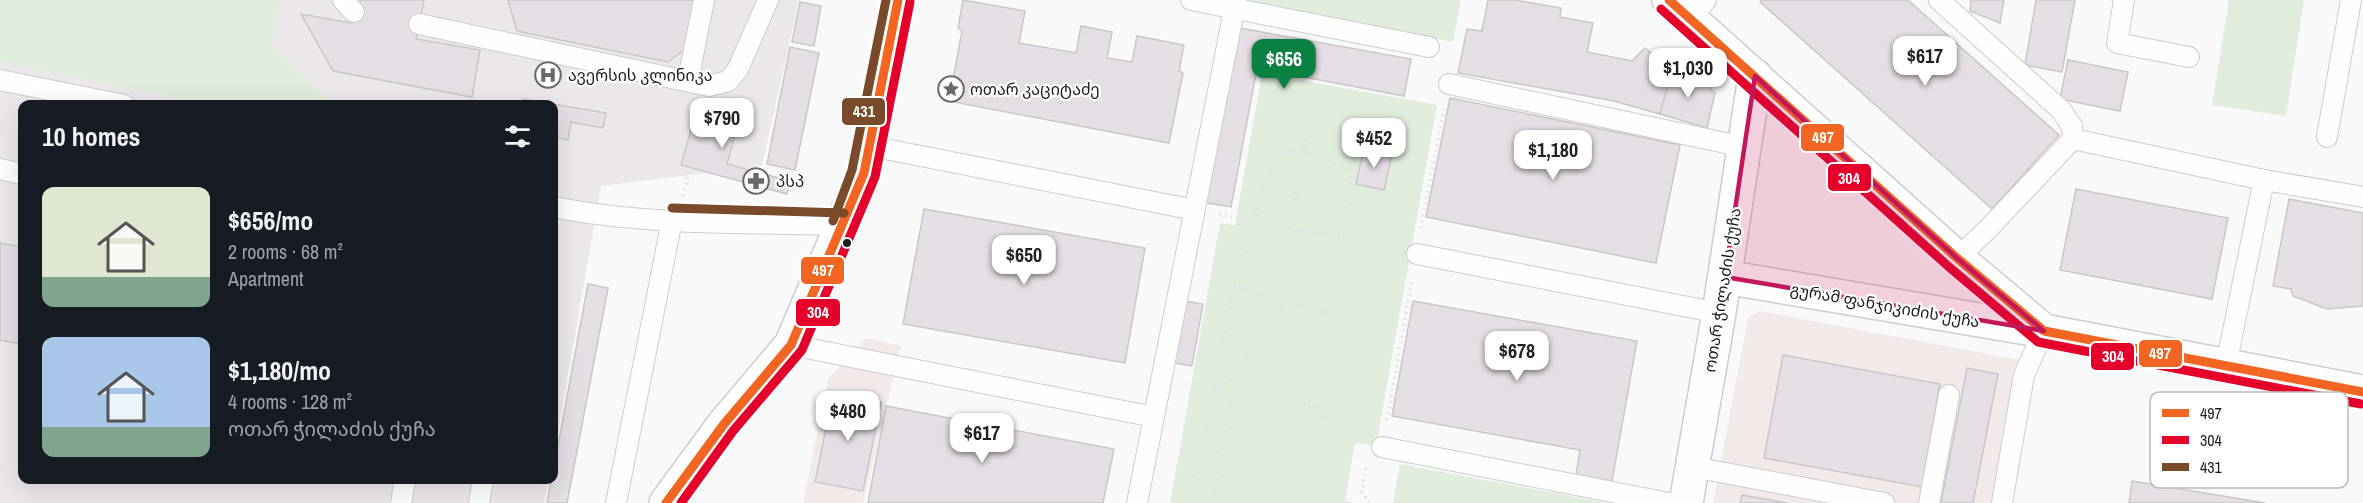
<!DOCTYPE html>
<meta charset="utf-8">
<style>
body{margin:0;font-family:"Archivo Narrow","Noto Sans Georgian",sans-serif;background:#20242c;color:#f1f3f6;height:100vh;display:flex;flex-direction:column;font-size:22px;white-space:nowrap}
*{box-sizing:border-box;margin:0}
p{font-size:20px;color:#9ea1a6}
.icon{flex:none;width:33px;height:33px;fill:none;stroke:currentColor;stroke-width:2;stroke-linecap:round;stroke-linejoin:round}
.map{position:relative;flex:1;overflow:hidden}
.panel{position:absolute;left:18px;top:100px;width:540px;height:384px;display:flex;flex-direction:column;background:#171b24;border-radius:12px;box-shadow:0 6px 24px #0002}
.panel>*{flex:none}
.price{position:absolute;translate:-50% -51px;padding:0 14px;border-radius:12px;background:#fff;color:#222;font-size:20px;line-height:39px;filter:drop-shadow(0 2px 3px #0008)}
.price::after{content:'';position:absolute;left:50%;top:36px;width:18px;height:14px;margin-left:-9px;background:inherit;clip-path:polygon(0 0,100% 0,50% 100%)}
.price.selected{background:#0b8043;color:#fff}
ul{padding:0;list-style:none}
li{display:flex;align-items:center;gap:18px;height:150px;padding:0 24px}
li span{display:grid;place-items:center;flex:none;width:168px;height:120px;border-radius:12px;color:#555}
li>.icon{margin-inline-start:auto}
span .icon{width:72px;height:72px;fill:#fffc;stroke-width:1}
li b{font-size:26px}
h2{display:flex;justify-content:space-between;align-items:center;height:72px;padding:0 24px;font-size:26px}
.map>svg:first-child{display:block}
.commercial{fill:#f2e9e9}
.built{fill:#ece7eb}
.green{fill:#e0eddc}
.building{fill:#e5dfe5;stroke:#c8c7c8;stroke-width:1.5}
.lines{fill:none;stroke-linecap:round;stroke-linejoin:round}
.lane-casing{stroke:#cecdce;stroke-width:22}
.street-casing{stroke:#cecdce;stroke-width:36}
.secondary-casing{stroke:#cecdce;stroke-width:36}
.path{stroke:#e3e2e3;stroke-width:4;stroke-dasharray:1.5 4.5;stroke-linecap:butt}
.lane{stroke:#fefefe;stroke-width:20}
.street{stroke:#fefefe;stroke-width:33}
.secondary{stroke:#fefefe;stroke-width:33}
.bus-1-casing{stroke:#fff;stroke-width:14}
.bus-2-casing{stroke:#fff;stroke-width:14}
.bus-3-casing{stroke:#fff;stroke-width:14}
.bus-1{stroke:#f26522;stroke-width:9}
.bus-2{stroke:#e4002b;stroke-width:9}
.bus-3{stroke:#7a4b2a;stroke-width:9}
.marked{fill:#c2185b;fill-opacity:0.2;stroke:#c2185b;stroke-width:4.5;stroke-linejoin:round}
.bus-dot{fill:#1e1d1e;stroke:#fff;stroke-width:2}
.labels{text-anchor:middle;stroke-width:4.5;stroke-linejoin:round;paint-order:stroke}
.poi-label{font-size:16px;fill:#1e1d1e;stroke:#fff;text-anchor:start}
.street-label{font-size:16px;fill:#1e1d1e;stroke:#fff}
.key{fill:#fff;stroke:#bcbbbc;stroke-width:1.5}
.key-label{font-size:16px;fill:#1e1d1e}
.line-badge{stroke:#fff;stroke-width:2}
.badge-label{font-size:16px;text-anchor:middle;font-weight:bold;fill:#fff}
</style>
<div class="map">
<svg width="2363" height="503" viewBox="0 0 2363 503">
<rect width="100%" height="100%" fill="#faf9fa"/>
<g class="commercial">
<polygon points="1760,311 2021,360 1992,503 1713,503 1748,318"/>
<polygon points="866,338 901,346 863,503 803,503 828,379"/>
</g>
<polygon class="built" points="0,0 799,0 762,166 601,186 554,455 554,105 22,105 22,480 549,480 544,503 0,503"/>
<g class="green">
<polygon points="0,0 281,0 273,46 333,105 208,105 0,62"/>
<polygon points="1251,0 1461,0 1453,42 1250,2"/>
<polygon points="2229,0 2304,0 2286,116 2212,105"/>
<polygon points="1262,73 1437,105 1376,446 1355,443 1345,501 1355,503 1170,503 1220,223 1235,225"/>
<polygon points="1400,464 1609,503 1393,503"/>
</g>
<g class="building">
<polygon points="356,0 424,0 416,39 480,50 472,97 333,71 301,14 351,23"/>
<polygon points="508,0 695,0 685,49 668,62 517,31"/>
<polygon points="963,0 1025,11 1019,43 1076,53 1081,26 1112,32 1107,58 1132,62 1137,36 1184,45 1179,71 1183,73 1169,143 949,101 962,31 958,28"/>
<polygon points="1488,0 1515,0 1561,8 1560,17 1593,23 1587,52 1632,61 1645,48 1671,71 1664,79 1669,81 1660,114 1614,101 1458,73 1467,29 1482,31"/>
<polygon points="1762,0 1908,0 2059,135 1992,209 1760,2"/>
<polygon points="1971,0 2004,0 2000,23 1970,11"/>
<polygon points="2036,0 2075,0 2062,72 2025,65"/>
<polygon points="800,2 821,6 814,46 792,42"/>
<polygon points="1234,27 1411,59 1404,96 1257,68 1231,207 1201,202"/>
<polygon points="790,47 819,53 795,170 767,164"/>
<polygon points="2068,60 2128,72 2120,111 2060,99"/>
<polygon points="1677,67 1700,79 1715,93 1707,128 1660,114 1669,81 1667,79"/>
<polygon points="1450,98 1680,145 1656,263 1426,217"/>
<polygon points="523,99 606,113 603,128 571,122 568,140 554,137 554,105 522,105"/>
<polygon points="699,102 741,114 727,164 790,181 787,194 681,165"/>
<polygon points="1364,147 1392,154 1384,190 1356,184"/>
<polygon points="2076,189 2228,218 2212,299 2060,270"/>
<polygon points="2289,199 2363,213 2363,306 2327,309 2293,296 2291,289 2273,286"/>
<polygon points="924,209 1145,248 1125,363 903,324"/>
<polygon points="0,243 22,247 22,344 0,340"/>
<polygon points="588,284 608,288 567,503 547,503 551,480 554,480 554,467"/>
<polygon points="1185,301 1203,304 1192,366 1174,363"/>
<polygon points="1413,301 1637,341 1612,481 1576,475 1580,450 1392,416"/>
<polygon points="1783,355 1940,384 1922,487 1764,458"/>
<polygon points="1967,368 1998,374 1973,503 1941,503"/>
<polygon points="833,393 881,402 863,491 815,482"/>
<polygon points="886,406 1114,449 1103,503 868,503"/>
<polygon points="2132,481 2265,503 2129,503"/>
<polygon points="1742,495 1787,503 1740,503"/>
</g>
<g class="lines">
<g class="lane-casing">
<g id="lane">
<polyline points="343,0 354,12"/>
<polyline points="1191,0 1429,47"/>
<polyline points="1939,0 2061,110 2072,126 2073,139 1987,230 1957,258"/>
<polyline points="2124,0 2117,43 2189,57"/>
<polyline points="1690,19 1706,0"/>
<polyline points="419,24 709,86 728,81 738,69 768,0"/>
<polyline points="0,80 124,105"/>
<polyline points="688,80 704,0"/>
<polyline points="1449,84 1744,147"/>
<polyline points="2327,137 2351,0"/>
<polyline points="2073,139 2264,180"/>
<polyline points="870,146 1195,210"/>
<polyline points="0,169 22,174"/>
<path d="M554 207C648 226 747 222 844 225"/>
<polyline points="1417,254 1719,313"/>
<polyline points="791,345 1154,417"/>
<polyline points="2226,365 2264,180 2363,197"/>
<polyline points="1382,447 1669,503"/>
<polyline points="1693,467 1884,503"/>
<polyline points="401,503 405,480"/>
<polyline points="479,503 483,480"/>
<polyline points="616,503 672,220"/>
<polyline points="1137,503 1236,0"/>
<polyline points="1929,503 1949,395"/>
<polyline points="2002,503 2024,375 2044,331"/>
</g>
</g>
<g class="street-casing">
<g id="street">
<polyline points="1725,277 2044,331"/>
<polyline points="1686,503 1719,313 1755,76"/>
</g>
</g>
<g class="secondary-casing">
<g id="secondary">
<polyline points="1669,0 1957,258 2044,331 2363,392"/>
<polyline points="666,503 724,424 791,345 864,173 898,0"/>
</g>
</g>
<g class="path">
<polyline points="683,196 704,110"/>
<polyline points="1219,214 1382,245 1394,241"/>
<polyline points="1253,221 1276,153 1303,152 1354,171"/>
<polyline points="1421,228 1444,109"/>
<polyline points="1339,237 1362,132"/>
<polyline points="1234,286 1346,318"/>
<polyline points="1226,332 1257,365"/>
<polyline points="1266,359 1318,408 1317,416 1365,425"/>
<polyline points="1215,389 1266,359 1284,299 1285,254 1307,132"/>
<polyline points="1215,390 1317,408"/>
<polyline points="1387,420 1412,280"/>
<polyline points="1366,468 1362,492 1369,503"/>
<polyline points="1207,503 1195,495 1247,219"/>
<polyline points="1213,503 1232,393"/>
</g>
<use href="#lane" class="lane"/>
<use href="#street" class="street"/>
<use href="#secondary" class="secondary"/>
<g class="bus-1-casing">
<g id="bus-1">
<polyline points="1669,0 1957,258 2044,331 2363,392"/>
<polyline points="666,503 724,424 791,345 864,173 898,0"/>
</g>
</g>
<g class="bus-2-casing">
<g id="bus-2">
<polyline points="1661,9 1949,267 2038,342 2361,404"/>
<polyline points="681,503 733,431 802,350 875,177 910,2"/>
</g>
</g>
<g class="bus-3-casing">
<g id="bus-3">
<polyline points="672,208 844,213"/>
<polyline points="833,221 852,170 886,0"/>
</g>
</g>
<use href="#bus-1" class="bus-1"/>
<use href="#bus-2" class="bus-2"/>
<use href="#bus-3" class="bus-3"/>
</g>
<path class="marked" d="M1755 76 1957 258 2044 331 1725 277Z"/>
<defs>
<g id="hospital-ring" transform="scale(1.35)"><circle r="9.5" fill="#fff" stroke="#6b6a6b" stroke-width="1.5"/><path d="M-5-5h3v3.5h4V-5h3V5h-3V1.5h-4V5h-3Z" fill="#6b6a6b"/></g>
<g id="sight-ring" transform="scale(1.35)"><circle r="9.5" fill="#fff" stroke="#6b6a6b" stroke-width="1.5"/><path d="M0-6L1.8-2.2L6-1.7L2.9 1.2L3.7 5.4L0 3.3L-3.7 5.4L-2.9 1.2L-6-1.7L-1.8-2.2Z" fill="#6b6a6b"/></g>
<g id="pharmacy-ring" transform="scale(1.35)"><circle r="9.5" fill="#fff" stroke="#6b6a6b" stroke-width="1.5"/><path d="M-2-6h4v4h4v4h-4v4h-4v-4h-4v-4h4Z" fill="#6b6a6b"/></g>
</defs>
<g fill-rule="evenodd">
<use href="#hospital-ring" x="548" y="75"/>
<use href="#sight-ring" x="951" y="89"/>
<use href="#pharmacy-ring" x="756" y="181"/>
</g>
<circle class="bus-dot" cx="847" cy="243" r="5"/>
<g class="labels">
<g class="poi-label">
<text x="568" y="81">ავერსის კლინიკა</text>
<text x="970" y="95">ოთარ კაციტაძე</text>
<text x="776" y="187">პსპ</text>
</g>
<g class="street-label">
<text transform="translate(1722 290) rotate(-81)" y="6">ოთარ ჭილაძის ქუჩა</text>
<text transform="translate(1885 305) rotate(10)" y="6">გურამ ფანჯიკიძის ქუჩა</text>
</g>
</g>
<rect x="2150" y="392" width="198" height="96" rx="9" class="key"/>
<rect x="2162" y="409" width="27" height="8" fill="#f26522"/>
<rect x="2162" y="436" width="27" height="8" fill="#e4002b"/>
<rect x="2162" y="463" width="27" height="8" fill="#7a4b2a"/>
<g class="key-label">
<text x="2200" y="419">497</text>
<text x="2200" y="446">304</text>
<text x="2200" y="473">431</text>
</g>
<g class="line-badge">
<rect x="841" y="97" width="45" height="29" rx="6" fill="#7a4b2a"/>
<rect x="1800" y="123" width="45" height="29" rx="6" fill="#f26522"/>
<rect x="1827" y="163" width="45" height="29" rx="6" fill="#e4002b"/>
<rect x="800" y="256" width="45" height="29" rx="6" fill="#f26522"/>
<rect x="795" y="298" width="46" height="29" rx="6" fill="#e4002b"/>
<rect x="2138" y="339" width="45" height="29" rx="6" fill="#f26522"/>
<rect x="2090" y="342" width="45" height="29" rx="6" fill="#e4002b"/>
</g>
<g class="badge-label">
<text x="864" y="117">431</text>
<text x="1823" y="143">497</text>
<text x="1849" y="184">304</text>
<text x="823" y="276">497</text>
<text x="818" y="318">304</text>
<text x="2160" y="359">497</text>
<text x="2113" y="362">304</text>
</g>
</svg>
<b class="price" style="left:1925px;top:87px">$617</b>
<b class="price selected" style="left:1284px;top:90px">$656</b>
<b class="price" style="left:1688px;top:99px">$1,030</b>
<b class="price" style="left:722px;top:149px">$790</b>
<b class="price" style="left:1374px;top:169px">$452</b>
<b class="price" style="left:1553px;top:181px">$1,180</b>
<b class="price" style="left:1024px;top:286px">$650</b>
<b class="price" style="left:1517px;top:382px">$678</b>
<b class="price" style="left:848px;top:442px">$480</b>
<b class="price" style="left:982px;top:464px">$617</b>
<section class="panel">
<h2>10 homes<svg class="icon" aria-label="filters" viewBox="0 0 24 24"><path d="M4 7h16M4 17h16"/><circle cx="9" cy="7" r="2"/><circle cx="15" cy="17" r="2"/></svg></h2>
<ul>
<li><span style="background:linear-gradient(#dfe7d0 75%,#7fa58c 0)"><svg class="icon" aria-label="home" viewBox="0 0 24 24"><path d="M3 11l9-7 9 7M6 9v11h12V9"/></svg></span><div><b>$656/mo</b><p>2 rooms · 68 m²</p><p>Apartment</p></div></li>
<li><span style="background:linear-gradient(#a9c7e8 75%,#7fa58c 0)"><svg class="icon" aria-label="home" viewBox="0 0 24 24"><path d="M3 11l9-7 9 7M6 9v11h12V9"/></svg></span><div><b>$1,180/mo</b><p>4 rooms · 128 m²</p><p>ოთარ ჭილაძის ქუჩა</p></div></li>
</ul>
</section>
</div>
